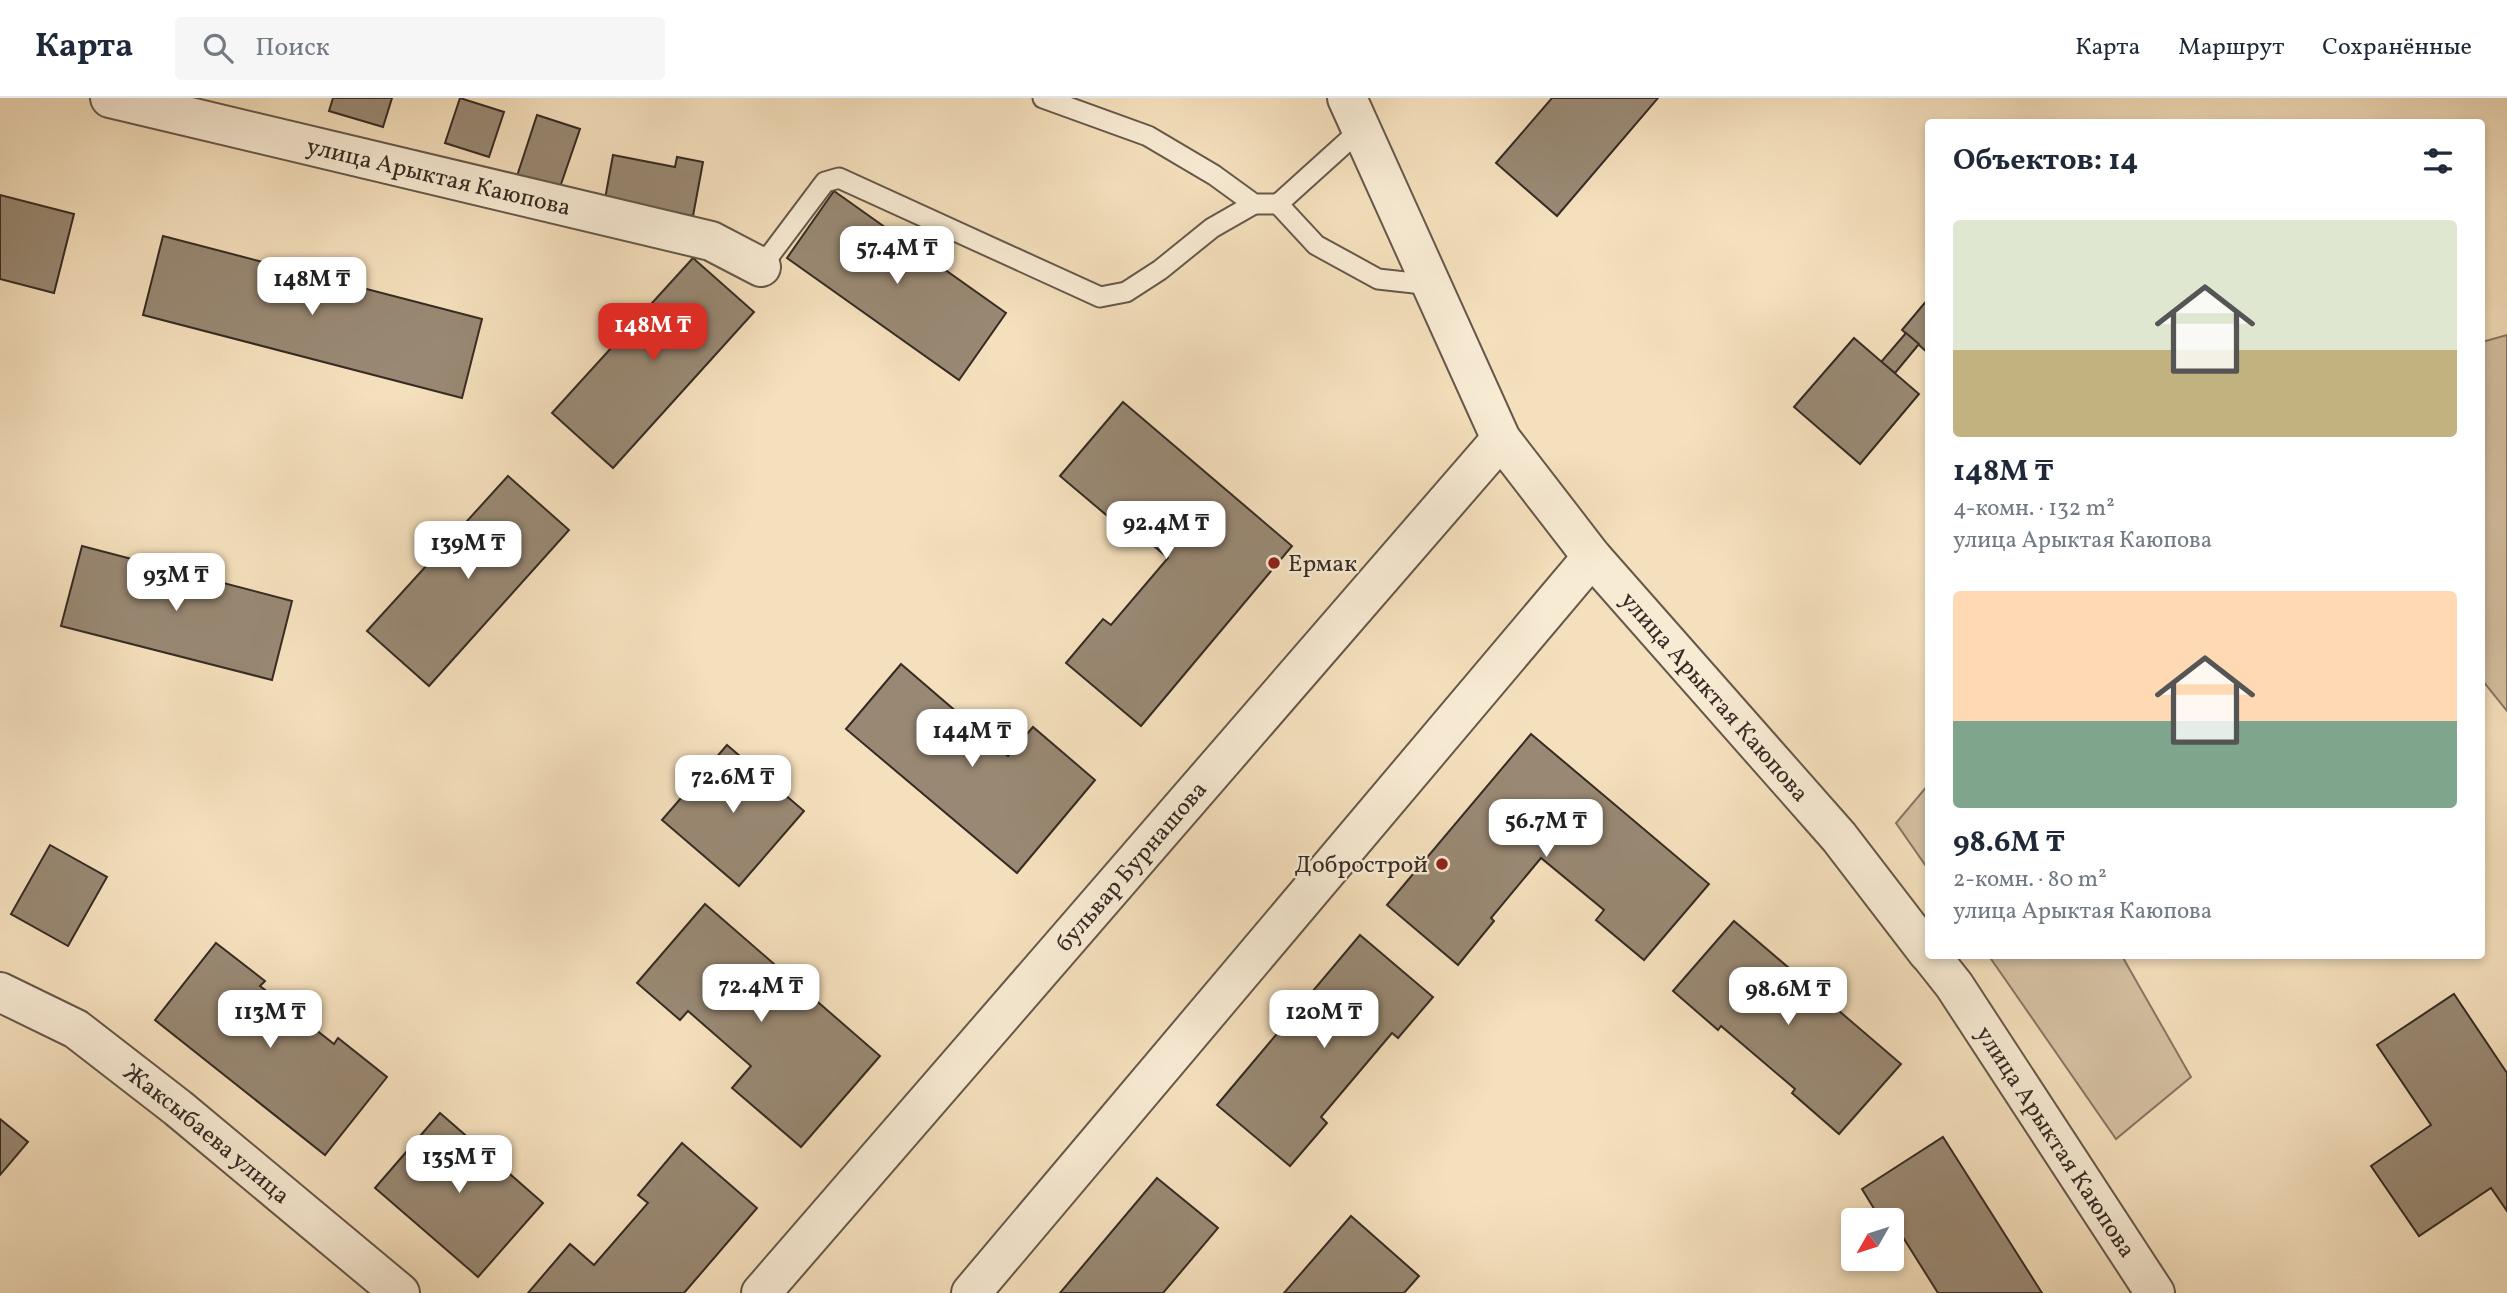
<!DOCTYPE html>
<html lang="ru">
<meta charset="utf-8">
<style>
body{margin:0;font-family:Vollkorn,serif;background:#f6f6f7;color:#1f2937;height:100vh;display:flex;flex-direction:column;font-size:26px;white-space:nowrap}
*{box-sizing:border-box;margin:0}
p{font-size:23px;color:#747a83}
.icon{flex:none;width:38px;height:38px;fill:none;stroke:currentColor;stroke-width:2;stroke-linecap:round;stroke-linejoin:round}
.map{position:relative;flex:1;overflow:hidden}
.side{position:absolute;left:1925px;top:21px;width:560px;height:840px;display:flex;flex-direction:column;background:#fff;border-radius:7px;box-shadow:0 4px 10px #0003}
.side>*{flex:none}
.needle{width:46px;rotate:231deg}
.controls{position:absolute;left:1841px;top:1110px;display:grid;gap:14px}
.controls a{display:grid;place-items:center;width:63px;height:63px;border-radius:7px;background:#fff;box-shadow:0 4px 10px #0003;font-size:35px}
.price{position:absolute;translate:-50% -60px;padding:0 16px;border-radius:14px;background:#fff;color:#222;font-size:23px;line-height:46px;filter:drop-shadow(0 2px 4px #0008)}
.price::after{content:'';position:absolute;left:50%;top:42px;width:21px;height:16px;margin-left:-10px;background:inherit;clip-path:polygon(0 0,100% 0,50% 100%)}
.price.active{background:#d93025;color:#fff}
ul{padding:0;list-style:none}
li{display:grid;align-content:center;gap:14px;height:371px;padding:0 28px}
li span{display:grid;place-items:center;height:217px;border-radius:7px;color:#555}
li>.icon{margin-inline-start:auto}
span .icon{width:126px;height:126px;fill:#fffc;stroke-width:1}
li b{font-size:30px}
h2{display:flex;justify-content:space-between;align-items:center;height:84px;padding:0 28px;font-size:30px}
header{display:flex;align-items:center;gap:42px;box-sizing:border-box;height:98px;padding:0 35px;background:#fff;border-bottom:2px solid #e0e1e3}
header strong{font-size:33px}
nav{display:flex;gap:38px;margin-inline-start:auto;font-size:24px}
.search{width:490px;height:63px;background:#f6f6f7;display:flex;align-items:center;gap:18px;box-sizing:border-box;padding:0 24px;border-radius:7px;color:#747a83;font-size:26px}
.map>svg:first-child{display:block}
.green{fill:#d5c1a3;stroke:#867664;stroke-width:2}
.building{fill:#998974;stroke:#362b24;stroke-width:2}
.lines{fill:none;stroke-linecap:round;stroke-linejoin:round}
.lane-casing{stroke:#66584a;stroke-width:23}
.street-casing{stroke:#66584a;stroke-width:42}
.lane{stroke:#f8ebd4;stroke-width:19}
.street{stroke:#f8ebd4;stroke-width:38}
.poi-dot{fill:#8f2418;stroke:#f8ebd4;stroke-width:2.5}
.labels{text-anchor:middle;stroke-width:5;stroke-linejoin:round;paint-order:stroke}
.street-label{font-size:24px;fill:#362b24;stroke:#f8ebd4}
.poi-label{font-size:24px;fill:#362b24;stroke:#f8ebd4;text-anchor:start}
</style>
<header>
<strong>Карта</strong>
<div class="search"><svg class="icon" aria-label="search" viewBox="0 0 24 24"><circle cx="10" cy="10" r="6"/><path d="M15 15l6 6"/></svg>Поиск</div>
<nav><a>Карта</a><a>Маршрут</a><a>Сохранённые</a></nav>
</header>
<div class="map">
<svg width="2507" height="1195" viewBox="0 0 2507 1195">
<rect width="100%" height="100%" fill="#f5e0bd"/>
<filter id="stains"><feTurbulence type="fractalNoise" baseFrequency=".00286" numOctaves="4"/><feColorMatrix values="0 0 0 0 .2 0 0 0 0 .09 0 0 0 0 .02 0 0 0 .5 -.17"/></filter>
<radialGradient id="worn" r=".72"><stop offset=".6" stop-color="#630" stop-opacity="0"/><stop offset="1" stop-color="#630" stop-opacity=".3"/></radialGradient>
<g class="green">
<polygon points="2507,237 2507,613 2482,582 2482,244"/>
<polygon points="1928,687 1928,771 1896,725"/>
<polygon points="1989,858 2122,858 2191,979 2116,1041"/>
</g>
<g class="building">
<polygon points="333,0 392,0 383,29 329,13"/>
<polygon points="460,0 504,14 489,59 445,45"/>
<polygon points="1552,0 1658,0 1557,118 1496,65"/>
<polygon points="537,17 580,31 559,92 517,78"/>
<polygon points="613,57 675,69 677,59 703,64 693,118 605,101"/>
<polygon points="834,93 1006,215 959,282 787,160"/>
<polygon points="0,97 74,116 54,195 0,181"/>
<polygon points="163,138 482,221 462,300 143,217"/>
<polygon points="693,160 754,214 613,370 552,315"/>
<polygon points="1928,201 1928,255 1902,232"/>
<polygon points="1906,235 1919,246 1895,275 1881,264"/>
<polygon points="1854,240 1919,296 1860,366 1794,309"/>
<polygon points="1123,304 1292,448 1141,628 1066,565 1103,521 1111,527 1168,460 1115,415 1111,421 1060,378"/>
<polygon points="508,378 569,432 429,588 367,533"/>
<polygon points="82,448 292,503 272,582 61,528"/>
<polygon points="901,566 1008,658 1033,629 1095,682 1017,775 846,631"/>
<polygon points="1531,636 1709,786 1644,862 1596,822 1604,812 1541,760 1491,820 1494,823 1458,867 1387,807"/>
<polygon points="727,647 804,713 739,788 662,722"/>
<polygon points="50,747 107,779 68,848 11,816"/>
<polygon points="705,806 880,958 801,1049 732,990 751,968 688,913 680,922 637,885"/>
<polygon points="1734,823 1901,966 1839,1036 1792,995 1795,991 1721,928 1718,932 1673,893"/>
<polygon points="1360,837 1433,899 1398,940 1392,935 1321,1019 1327,1025 1290,1068 1217,1007"/>
<polygon points="216,845 265,883 260,888 334,946 338,940 387,979 325,1057 155,922"/>
<polygon points="2454,896 2507,975 2507,1113 2491,1090 2419,1138 2371,1068 2431,1027 2377,947"/>
<polygon points="440,1015 543,1105 478,1179 375,1090"/>
<polygon points="0,1021 28,1044 0,1077"/>
<polygon points="1943,1039 2042,1195 1938,1195 1899,1133 1892,1138 1892,1122 1881,1122 1862,1091"/>
<polygon points="682,1045 757,1110 684,1195 528,1195 570,1146 594,1167 648,1105 638,1097"/>
<polygon points="1157,1080 1218,1130 1163,1195 1060,1195"/>
<polygon points="1351,1118 1419,1178 1404,1195 1284,1195"/>
</g>
<g class="lines">
<g class="lane-casing">
<g id="lane">
<polyline points="1043,0 1148,38 1214,77 1254,106 1278,106 1316,147 1378,181 1432,187"/>
<polyline points="1278,106 1361,31"/>
<polyline points="761,169 825,84 839,80 1100,199 1126,194 1160,172 1212,130 1254,106"/>
</g>
</g>
<g class="street-casing">
<g id="street">
<path id="s1" d="M110 0 711 143 761 169"/>
<path id="s2" d="M1347 0 1501 341 1592 459 1839 739 1928 855"/>
<path id="s3" d="M1931 858 1954 887 2155 1195"/>
<path id="s4" d="M0 894 76 931 178 1010 400 1195"/>
<path id="s5" d="M761 1195 1501 341"/>
<polyline points="971,1195 1592,459"/>
</g>
</g>
<use href="#lane" class="lane"/>
<use href="#street" class="street"/>
</g>
<g class="poi-dot">
<circle cx="1274" cy="465" r="7"/>
<circle cx="1442" cy="766" r="7"/>
</g>
<g class="labels">
<g class="street-label">
<text dy="8" stroke="none"><textPath href="#s1" startOffset="338">улица Арыктая Каюпова</textPath></text>
<text dy="8" stroke="none"><textPath href="#s2" startOffset="709">улица Арыктая Каюпова</textPath></text>
<text dy="8" stroke="none"><textPath href="#s5" startOffset="565">бульвар Бурнашова</textPath></text>
<text dy="8" stroke="none"><textPath href="#s4" startOffset="252">Жаксыбаева улица</textPath></text>
<text dy="8" stroke="none"><textPath href="#s3" startOffset="224">улица Арыктая Каюпова</textPath></text>
</g>
<g class="poi-label">
<text x="1288" y="473">Ермак</text>
<text x="1428" y="774" text-anchor="end">Добрострой</text>
</g>
</g>
<rect width="100%" height="100%" filter="url(#stains)"/>
<rect width="100%" height="100%" fill="url(#worn)"/>
</svg>
<div class="controls">
<a><svg class="needle" viewBox="-14 -14 28 28"><path d="M0-13l5 13h-10z" fill="#e53935"/><path d="M0 13l5-13h-10z" fill="#747a83"/></svg></a>
</div>
<b class="price" style="left:897px;top:188px">57.4M ₸</b>
<b class="price" style="left:312px;top:219px">148M ₸</b>
<b class="price active" style="left:653px;top:265px">148M ₸</b>
<b class="price" style="left:1166px;top:463px">92.4M ₸</b>
<b class="price" style="left:468px;top:483px">139M ₸</b>
<b class="price" style="left:176px;top:515px">93M ₸</b>
<b class="price" style="left:972px;top:671px">144M ₸</b>
<b class="price" style="left:733px;top:717px">72.6M ₸</b>
<b class="price" style="left:1546px;top:761px">56.7M ₸</b>
<b class="price" style="left:761px;top:926px">72.4M ₸</b>
<b class="price" style="left:1788px;top:929px">98.6M ₸</b>
<b class="price" style="left:270px;top:952px">113M ₸</b>
<b class="price" style="left:1324px;top:952px">120M ₸</b>
<b class="price" style="left:459px;top:1097px">135M ₸</b>
<section class="side">
<h2>Объектов: 14<svg class="icon" aria-label="filters" viewBox="0 0 24 24"><path d="M4 7h16M4 17h16"/><circle cx="9" cy="7" r="2"/><circle cx="15" cy="17" r="2"/></svg></h2>
<ul>
<li><span style="background:linear-gradient(#dfe7d0 60%,#c2b280 0)"><svg class="icon" aria-label="home" viewBox="0 0 24 24"><path d="M3 11l9-7 9 7M6 9v11h12V9"/></svg></span><div><b>148M ₸</b><p>4-комн. · 132 m²</p><p>улица Арыктая Каюпова</p></div></li>
<li><span style="background:linear-gradient(#ffd9b3 60%,#7fa58c 0)"><svg class="icon" aria-label="home" viewBox="0 0 24 24"><path d="M3 11l9-7 9 7M6 9v11h12V9"/></svg></span><div><b>98.6M ₸</b><p>2-комн. · 80 m²</p><p>улица Арыктая Каюпова</p></div></li>
</ul>
</section>
</div>
